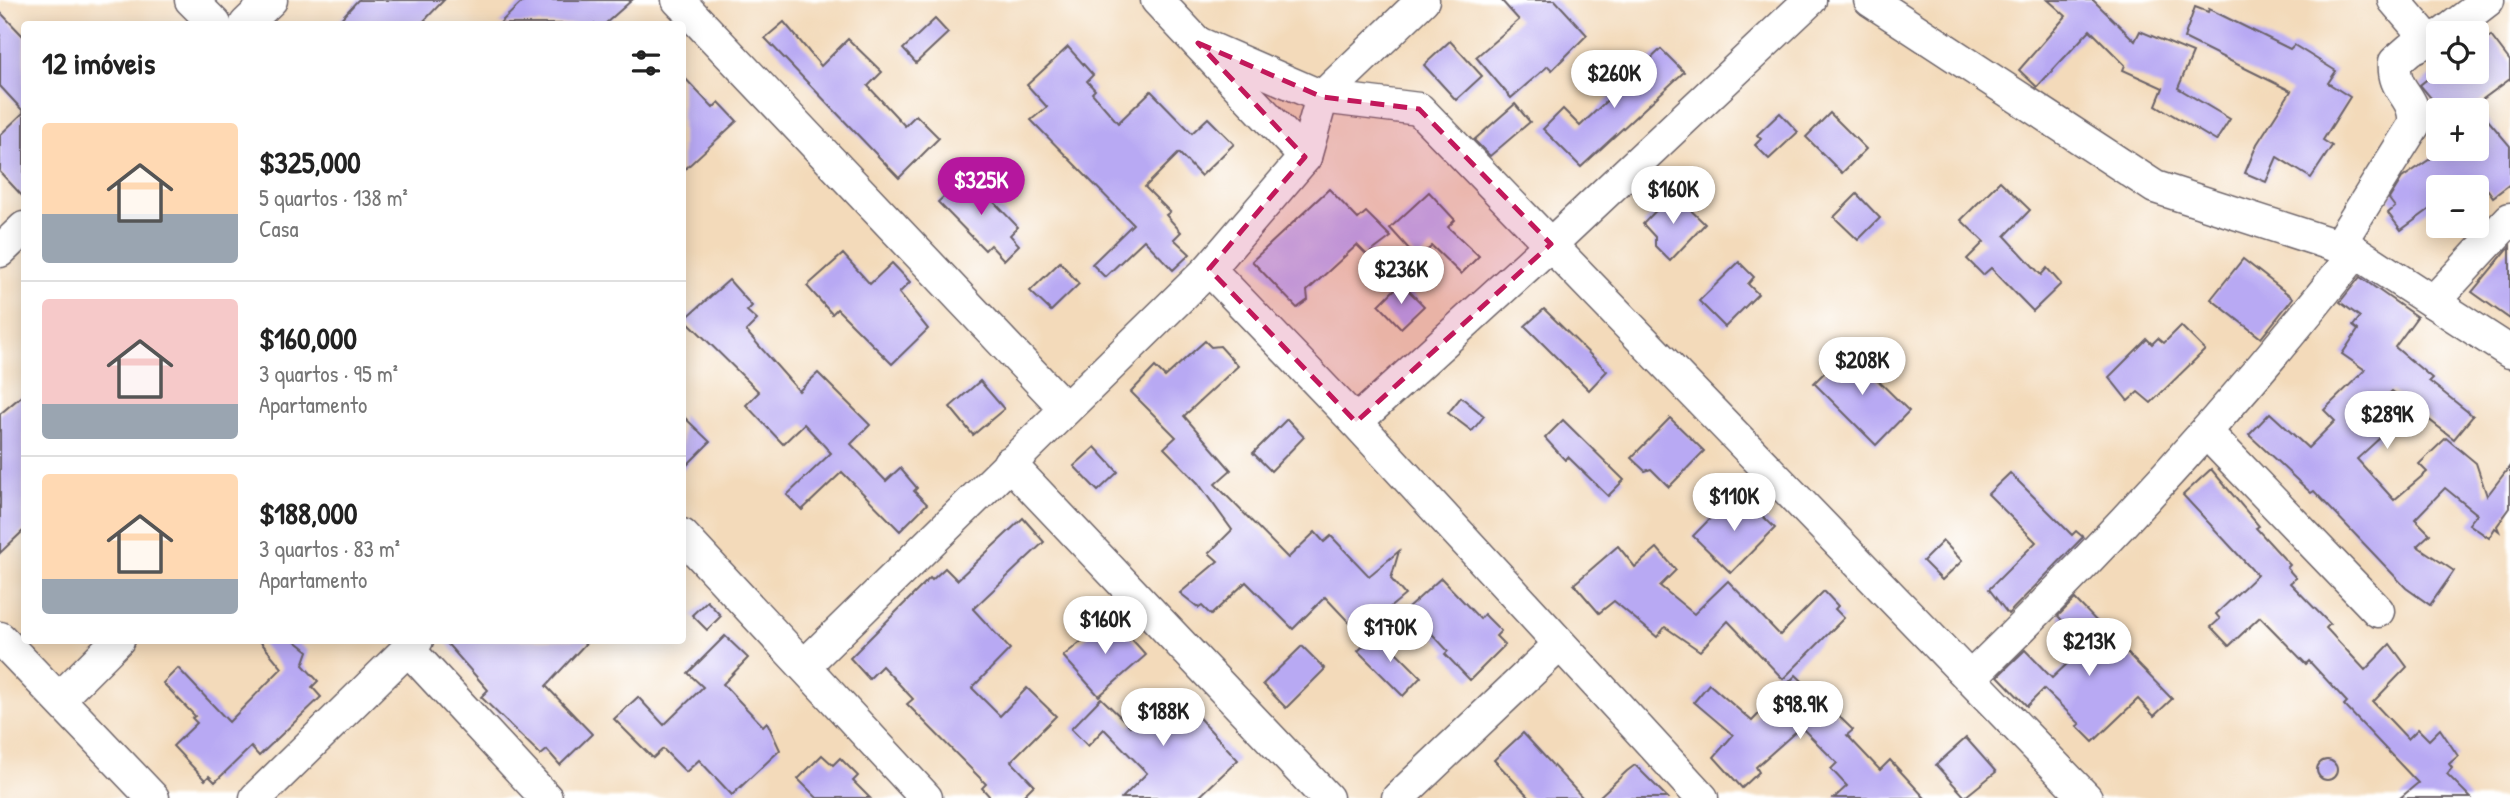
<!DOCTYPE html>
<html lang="pt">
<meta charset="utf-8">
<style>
body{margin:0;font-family:"Patrick Hand",sans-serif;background:#f2f2f2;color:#222;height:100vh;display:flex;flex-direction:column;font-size:26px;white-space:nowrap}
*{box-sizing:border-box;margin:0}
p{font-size:23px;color:#767676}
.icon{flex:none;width:38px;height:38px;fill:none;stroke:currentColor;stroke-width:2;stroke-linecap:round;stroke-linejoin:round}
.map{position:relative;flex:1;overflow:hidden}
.drawer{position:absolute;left:21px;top:21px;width:665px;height:623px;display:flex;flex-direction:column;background:#fff;border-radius:7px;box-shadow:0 4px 18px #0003}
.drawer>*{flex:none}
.buttons{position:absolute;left:2426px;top:21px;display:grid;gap:14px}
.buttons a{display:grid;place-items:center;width:63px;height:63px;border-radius:7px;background:#fff;box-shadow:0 4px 18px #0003;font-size:35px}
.price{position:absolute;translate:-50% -60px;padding:0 16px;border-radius:24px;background:#fff;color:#222;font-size:23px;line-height:46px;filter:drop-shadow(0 2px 4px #0008)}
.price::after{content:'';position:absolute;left:50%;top:42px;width:21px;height:16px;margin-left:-10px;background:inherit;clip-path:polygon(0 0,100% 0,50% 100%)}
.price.active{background:#b5179e;color:#fff}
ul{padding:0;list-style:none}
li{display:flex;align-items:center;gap:21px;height:175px;padding:0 21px}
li+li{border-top:2px solid #e0e0e0}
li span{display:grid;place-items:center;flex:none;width:196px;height:140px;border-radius:7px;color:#555}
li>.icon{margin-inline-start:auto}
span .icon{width:84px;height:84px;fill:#fffc;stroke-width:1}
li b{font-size:30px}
h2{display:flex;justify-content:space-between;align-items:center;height:84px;padding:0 21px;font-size:30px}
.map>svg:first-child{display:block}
.building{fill:#b8a9f3}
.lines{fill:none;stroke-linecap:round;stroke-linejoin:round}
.minor-casing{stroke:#6b6267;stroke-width:35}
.minor{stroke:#fff;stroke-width:32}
.marked{fill:#c2185b;fill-opacity:0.2;stroke:#c2185b;stroke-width:5;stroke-dasharray:14 9;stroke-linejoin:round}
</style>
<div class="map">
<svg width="2510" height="798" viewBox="0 0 2510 798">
<rect width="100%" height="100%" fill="#fff"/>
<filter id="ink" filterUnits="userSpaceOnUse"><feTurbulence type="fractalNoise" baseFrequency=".0143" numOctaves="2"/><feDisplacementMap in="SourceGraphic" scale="14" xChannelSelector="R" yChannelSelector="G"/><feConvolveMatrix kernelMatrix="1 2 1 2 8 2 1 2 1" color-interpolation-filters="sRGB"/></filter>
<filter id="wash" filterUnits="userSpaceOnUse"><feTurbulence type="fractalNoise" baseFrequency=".00686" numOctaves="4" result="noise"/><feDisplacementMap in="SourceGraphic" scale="28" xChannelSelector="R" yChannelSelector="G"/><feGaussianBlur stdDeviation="1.57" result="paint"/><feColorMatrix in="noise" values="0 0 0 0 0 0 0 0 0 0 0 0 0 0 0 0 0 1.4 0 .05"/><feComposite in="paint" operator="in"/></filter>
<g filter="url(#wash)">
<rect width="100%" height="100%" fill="#f3daba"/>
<g id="blocks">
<g class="building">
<polygon points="358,0 444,0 421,24 336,24"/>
<polygon points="524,0 632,0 605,24 499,24"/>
<polygon points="1501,0 1555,0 1587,35 1552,70 1548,66 1511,98 1476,57 1519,20"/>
<polygon points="2048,0 2093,0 2135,41 2140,31 2193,53 2178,88 2230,119 2216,141 2156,105 2163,88 2123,70 2125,65 2090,30 2037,87 2019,70 2066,16"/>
<polygon points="2195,7 2208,12 2209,9 2290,49 2294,45 2336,71 2328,83 2350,97 2323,140 2332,146 2311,178 2277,157 2266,182 2245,173 2257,144 2291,91 2184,38"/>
<polygon points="0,12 24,37 24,198 0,172 0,135 24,112 0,86"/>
<polygon points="935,19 948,33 916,63 903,49"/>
<polygon points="784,22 821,66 848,39 882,72 868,86 905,126 916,115 939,138 899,178 765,38"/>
<polygon points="2491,36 2510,61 2510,79 2468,110 2441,110 2420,85 2436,72 2476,72 2476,47"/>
<polygon points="1450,41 1482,76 1456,100 1424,65"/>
<polygon points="1068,47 1093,75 1087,81 1095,90 1092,93 1118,123 1151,91 1192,133 1208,118 1234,144 1201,176 1179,153 1145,187 1170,212 1166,215 1181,232 1174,239 1190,254 1173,270 1144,240 1105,277 1092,264 1133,224 1031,120 1047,107 1027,85"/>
<polygon points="1661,49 1684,72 1581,167 1543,129 1563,109 1580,126"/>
<polygon points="682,75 713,108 719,102 737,121 682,172"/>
<polygon points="1515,104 1530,122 1490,156 1474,140"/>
<polygon points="2476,106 2510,146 2510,184 2493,197 2488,190 2476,199 2476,187 2438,187 2438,203 2401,230 2388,213 2395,207 2389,199 2402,178 2445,149 2476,149"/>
<polygon points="1780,113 1798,132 1769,159 1755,145 1761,139 1757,135"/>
<polygon points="1830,113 1866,149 1842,173 1806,137"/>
<polygon points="968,175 1018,227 1010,235 1019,245 1004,260 990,245 985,250 938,202"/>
<polygon points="2000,181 2030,210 2005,236 2041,275 2047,268 2061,284 2033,311 1991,268 1983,275 1967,259 1984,242 1961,220"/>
<polygon points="1329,189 1358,219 1366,212 1391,237 1367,255 1357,245 1307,291 1308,300 1297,308 1252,261"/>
<polygon points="1429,192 1455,220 1448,227 1479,256 1461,274 1432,246 1418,259 1390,228"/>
<polygon points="1673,193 1705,224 1670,261 1655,246 1655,237 1643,224"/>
<polygon points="1857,194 1880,218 1858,240 1834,217"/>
<polygon points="2510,246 2510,319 2472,292"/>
<polygon points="843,254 870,284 892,263 910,282 899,293 928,329 892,364 837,309 832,314 807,286"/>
<polygon points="2243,259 2293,298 2261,338 2211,299"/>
<polygon points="1060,262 1079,284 1051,311 1030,291"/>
<polygon points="1739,262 1754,277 1748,284 1758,294 1725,327 1699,301"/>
<polygon points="2360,277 2417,317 2395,347 2432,378 2429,381 2473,416 2454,439 2392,391 2364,417 2381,437 2357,459 2394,500 2427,472 2419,464 2446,438 2476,463 2487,496 2510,466 2510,508 2497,526 2499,531 2495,528 2489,538 2469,524 2477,514 2445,488 2415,519 2430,534 2417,546 2454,571 2430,605 2406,588 2314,491 2311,493 2249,435 2270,413 2308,448 2335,421 2324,410 2365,370 2342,354 2358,330 2353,326 2360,317 2340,302"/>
<polygon points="729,280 752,306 747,311 757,320 746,331 799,391 818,373 870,425 851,444 886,481 900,468 917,488 914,491 927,504 900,531 842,472 802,510 787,495 831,453 804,424 783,444 746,405 759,392 685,319"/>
<polygon points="1401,283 1424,306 1401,328 1379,305"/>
<polygon points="1544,309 1607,371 1589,390 1525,326"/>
<polygon points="2181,326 2205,350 2151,403 2138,392 2128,401 2109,377 2147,339 2152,344 2158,338 2164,343"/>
<polygon points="1205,341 1211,347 1220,346 1238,366 1184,416 1231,470 1215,484 1288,558 1315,532 1324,542 1331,536 1369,576 1399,551 1391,579 1405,595 1359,633 1325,597 1293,629 1246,582 1211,615 1202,606 1199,608 1180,593 1218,561 1209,553 1232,530 1198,483 1164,448 1176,437 1131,392 1155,367 1165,377"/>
<polygon points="1847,350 1909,411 1876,445 1814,383"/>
<polygon points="980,381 1004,409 973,435 950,407"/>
<polygon points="24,394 24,530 0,553 0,414"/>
<polygon points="1461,397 1484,416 1472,431 1448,413"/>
<polygon points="682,415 710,442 682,470"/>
<polygon points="1670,418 1704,451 1669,487 1651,469 1645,471 1631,458"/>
<polygon points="1287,419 1304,437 1271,471 1253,453"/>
<polygon points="1563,420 1624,480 1608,496 1568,457 1565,460 1545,438"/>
<polygon points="1095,447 1118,472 1098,491 1074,466"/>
<polygon points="2211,469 2259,526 2256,528 2290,565 2287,568 2296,578 2290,583 2330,624 2326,628 2365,670 2390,644 2407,667 2373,702 2408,739 2418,729 2429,740 2440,729 2458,756 2449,764 2452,768 2447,774 2471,798 2400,798 2418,783 2344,705 2347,702 2309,661 2306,664 2260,617 2229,646 2211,627 2220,619 2216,614 2257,575 2183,495"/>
<polygon points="2010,473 2072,535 2076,531 2083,537 2008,614 1989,589 2036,542 1988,494"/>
<polygon points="1732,496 1744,508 1749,503 1775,528 1731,573 1693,536"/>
<polygon points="1023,518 1044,542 973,609 1010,649 972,688 1000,716 1027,688 1056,716 1011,761 1034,785 1021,798 991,798 982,788 986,784 907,704 913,699 882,666 869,679 850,658 930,578 932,580 945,568 957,580"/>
<polygon points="1943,541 1962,561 1942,580 1923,561"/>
<polygon points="1618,546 1635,567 1657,548 1676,570 1660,586 1694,614 1728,581 1780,635 1824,591 1838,606 1835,609 1844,618 1783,679 1728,621 1700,651 1665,627 1657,637 1614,601 1599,613 1574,584"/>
<polygon points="1441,578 1480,619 1484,614 1501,631 1496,636 1505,645 1470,680 1445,654 1448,651 1408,608"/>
<polygon points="2075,599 2172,699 2154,716 2138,699 2093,742 2077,726 2080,724 2044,689 2027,706 1998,676 2025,650 2052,678 2086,646 2058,616"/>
<polygon points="707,601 721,616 707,630 692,615"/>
<polygon points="1112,617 1146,655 1099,696 1063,656"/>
<polygon points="1377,633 1421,677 1403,696 1358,651"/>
<polygon points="725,636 748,658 723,684 763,726 767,722 780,750 732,795 699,760 686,772 663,749 653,758 614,719 638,697 664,725 703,687 688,673"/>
<polygon points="259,640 294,640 308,651 303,665 318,681 312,687 321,697 259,756 251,747 215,782 209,776 205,780 173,746 197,723 192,718 195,716 163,683 178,668 229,722 282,668"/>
<polygon points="444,640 589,640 546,686 592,734 560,765 547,750 541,755 481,697 488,690"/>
<polygon points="1302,646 1325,669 1286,708 1263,684"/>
<polygon points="1796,675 1853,730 1847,735 1880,770 1890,760 1925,798 1834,798 1847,786 1831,769 1837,763 1801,727 1756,767 1759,772 1742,788 1714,757 1733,735 1694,702 1709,684 1752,721"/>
<polygon points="1168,695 1173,700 1177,696 1189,707 1238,760 1198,798 1122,798 1147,773 1104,729 1088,746 1071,729 1101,698 1130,726 1152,704 1155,708"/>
<polygon points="1523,733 1583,798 1530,798 1494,760"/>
<polygon points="1966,738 1996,772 1965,797 1936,765"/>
<polygon points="822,755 833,765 840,758 858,776 853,781 870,798 817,798 798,779"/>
<circle cx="2327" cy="770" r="10"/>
<polygon points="1635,765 1668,798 1598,798 1627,771"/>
</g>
</g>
</g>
<g filter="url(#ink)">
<use href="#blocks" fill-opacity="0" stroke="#6b6267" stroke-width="2"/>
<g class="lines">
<g class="minor-casing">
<g id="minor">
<polyline points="191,0 215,24"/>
<polyline points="678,0 1065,408"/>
<polyline points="1157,0 1305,157"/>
<polyline points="1870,0 2155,187 2356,252 2510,352"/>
<polyline points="2394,0 2428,40"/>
<polyline points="246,24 271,0"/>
<polyline points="2445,33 2488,0"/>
<polyline points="1198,43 1322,97 1419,109 2086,798"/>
<path d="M2338 246 2414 125C2417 95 2392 93 2395 62L2410 49 2438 36"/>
<polyline points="0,251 24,228"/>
<polyline points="1209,269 1356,422 1702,798"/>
<polyline points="2433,302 2510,219"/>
<polyline points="1356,422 1551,244 1810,0"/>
<polyline points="2206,432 2378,611"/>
<polyline points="1009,463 1327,798"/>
<polyline points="682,535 926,798"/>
<polyline points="0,638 153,798"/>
<polyline points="408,649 546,798"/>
<polyline points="804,666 1209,269 1305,157 1322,97 1423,0"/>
<path d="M1971 677C2109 543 2237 403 2356 252"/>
<polyline points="60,698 118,640"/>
<polyline points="256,798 417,640"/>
<polyline points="1398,798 1559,645"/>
</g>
</g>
<use href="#minor" class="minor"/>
</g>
</g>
<path class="marked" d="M1198 43 1322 97 1419 109 1551 244 1356 422 1209 269 1305 157Z"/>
</svg>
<div class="buttons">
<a><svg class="icon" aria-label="locate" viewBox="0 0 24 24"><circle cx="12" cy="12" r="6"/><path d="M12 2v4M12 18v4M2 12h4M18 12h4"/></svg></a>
<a>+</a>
<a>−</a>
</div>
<b class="price" style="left:1614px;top:110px">$260K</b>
<b class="price active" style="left:981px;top:217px">$325K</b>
<b class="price" style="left:1673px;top:226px">$160K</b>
<b class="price" style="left:1401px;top:306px">$236K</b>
<b class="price" style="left:1862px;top:397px">$208K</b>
<b class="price" style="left:2387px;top:451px">$289K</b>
<b class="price" style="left:1734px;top:533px">$110K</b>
<b class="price" style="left:1105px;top:656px">$160K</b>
<b class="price" style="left:1390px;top:664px">$170K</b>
<b class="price" style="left:2089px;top:678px">$213K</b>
<b class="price" style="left:1800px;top:741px">$98.9K</b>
<b class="price" style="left:1163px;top:748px">$188K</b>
<section class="drawer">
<h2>12 imóveis<svg class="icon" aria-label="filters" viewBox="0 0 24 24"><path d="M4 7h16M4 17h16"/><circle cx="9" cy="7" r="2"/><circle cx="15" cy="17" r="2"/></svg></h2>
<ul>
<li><span style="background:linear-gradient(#ffd9b3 65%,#9aa5b1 0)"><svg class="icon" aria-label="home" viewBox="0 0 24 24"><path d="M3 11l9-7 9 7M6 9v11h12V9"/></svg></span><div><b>$325,000</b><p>5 quartos · 138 m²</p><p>Casa</p></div></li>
<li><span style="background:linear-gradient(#f6c9c9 75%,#9aa5b1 0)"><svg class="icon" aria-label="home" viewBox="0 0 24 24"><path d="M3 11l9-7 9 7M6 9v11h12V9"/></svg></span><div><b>$160,000</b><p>3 quartos · 95 m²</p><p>Apartamento</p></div></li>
<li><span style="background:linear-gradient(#ffd9b3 75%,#9aa5b1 0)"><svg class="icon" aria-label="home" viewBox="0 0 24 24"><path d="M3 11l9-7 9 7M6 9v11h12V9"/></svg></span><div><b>$188,000</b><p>3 quartos · 83 m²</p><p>Apartamento</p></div></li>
</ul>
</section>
</div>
